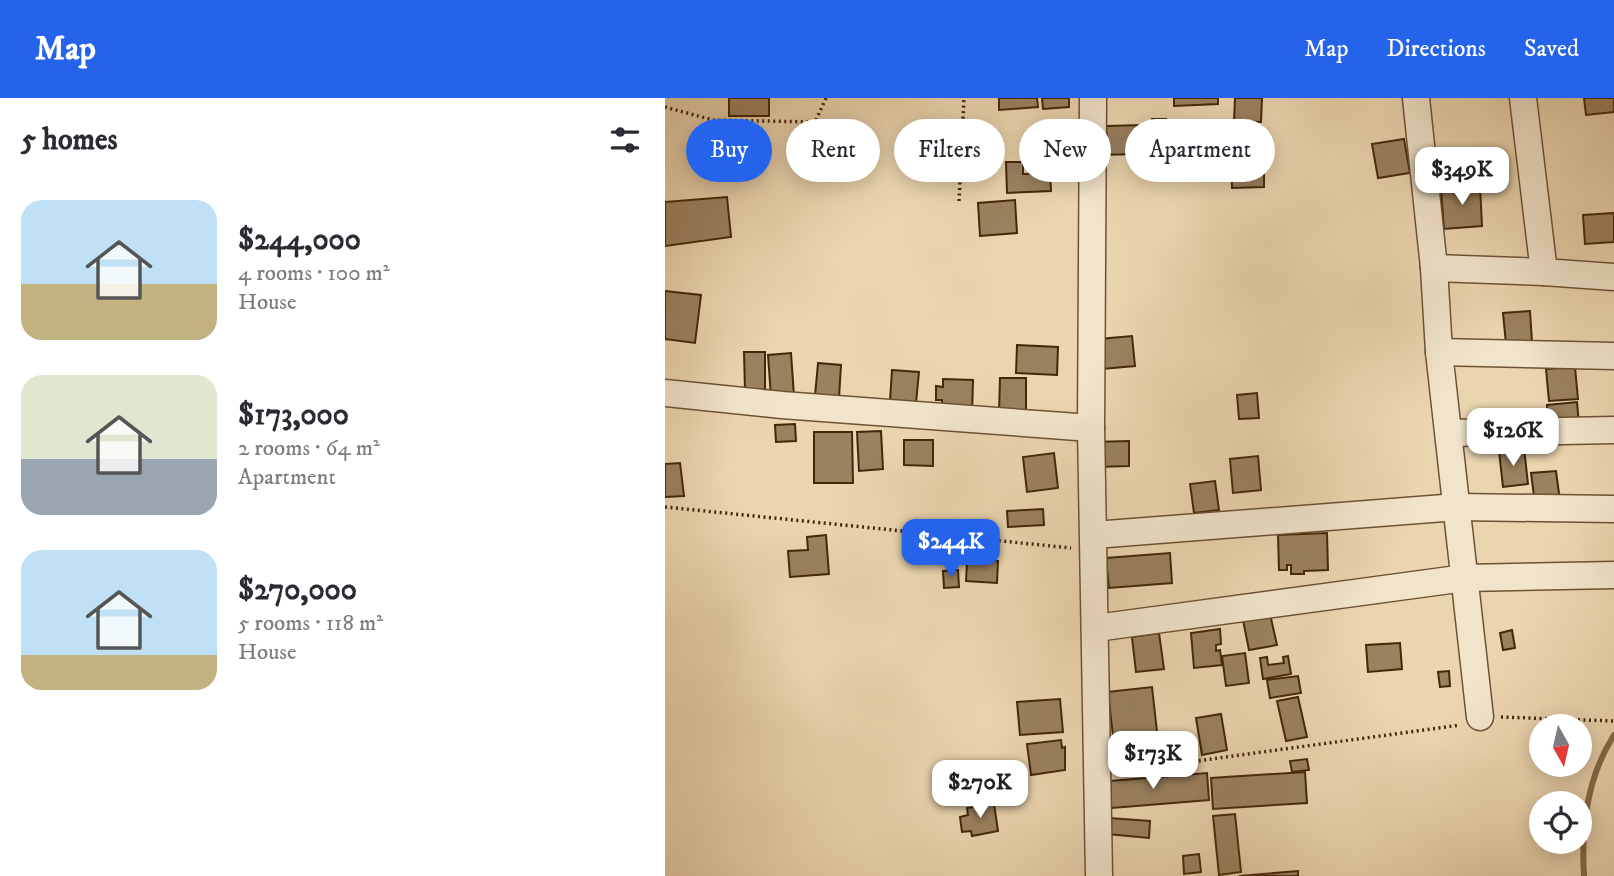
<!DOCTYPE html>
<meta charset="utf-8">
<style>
body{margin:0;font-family:"IM FELL DW Pica",serif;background:#f7f7f7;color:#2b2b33;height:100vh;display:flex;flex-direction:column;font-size:26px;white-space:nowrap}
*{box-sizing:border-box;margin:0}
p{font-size:23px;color:#7c7c81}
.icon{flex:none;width:38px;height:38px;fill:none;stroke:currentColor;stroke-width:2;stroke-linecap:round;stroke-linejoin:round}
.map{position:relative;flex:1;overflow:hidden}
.sheet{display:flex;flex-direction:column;background:#fff;width:665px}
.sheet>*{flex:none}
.guide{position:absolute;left:21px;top:21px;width:665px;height:63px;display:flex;gap:14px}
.needle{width:46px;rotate:172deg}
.fabs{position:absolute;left:864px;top:616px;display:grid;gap:14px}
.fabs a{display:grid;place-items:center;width:63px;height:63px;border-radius:50%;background:#fff;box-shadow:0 4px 18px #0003;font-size:35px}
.price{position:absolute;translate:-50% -60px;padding:0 16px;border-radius:14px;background:#fff;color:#222;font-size:23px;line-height:46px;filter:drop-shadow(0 2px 4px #0008)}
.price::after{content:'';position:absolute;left:50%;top:42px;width:21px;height:16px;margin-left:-10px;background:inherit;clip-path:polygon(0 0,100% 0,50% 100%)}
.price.on{background:#2563eb;color:#fff}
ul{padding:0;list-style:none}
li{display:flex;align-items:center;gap:21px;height:175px;padding:0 21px}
li span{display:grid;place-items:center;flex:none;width:196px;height:140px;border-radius:21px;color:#555}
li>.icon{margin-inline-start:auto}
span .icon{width:84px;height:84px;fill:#fffc;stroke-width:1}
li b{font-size:30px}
h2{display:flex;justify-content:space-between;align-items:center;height:84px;padding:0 21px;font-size:30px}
.pill{padding:0 24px;border-radius:32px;background:#fff;box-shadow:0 4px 18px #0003;font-size:24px;line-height:63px}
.pill.on{background:#2563eb;color:#fff}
header{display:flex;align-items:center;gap:42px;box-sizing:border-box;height:98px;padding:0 35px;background:#2563eb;color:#fff}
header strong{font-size:33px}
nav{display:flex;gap:38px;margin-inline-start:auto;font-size:24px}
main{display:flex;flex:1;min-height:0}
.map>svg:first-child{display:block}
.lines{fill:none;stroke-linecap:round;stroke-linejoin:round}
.stream{stroke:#866c4b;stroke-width:6}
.building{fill:#9b8160;stroke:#44270a;stroke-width:2}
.minor-casing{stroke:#6e5233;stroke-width:29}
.path{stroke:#44270a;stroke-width:3.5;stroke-dasharray:2 3.5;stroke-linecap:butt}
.minor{stroke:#f2e4cb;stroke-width:26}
</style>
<header>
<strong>Map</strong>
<nav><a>Map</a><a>Directions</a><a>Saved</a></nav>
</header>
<main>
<section class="sheet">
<h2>5 homes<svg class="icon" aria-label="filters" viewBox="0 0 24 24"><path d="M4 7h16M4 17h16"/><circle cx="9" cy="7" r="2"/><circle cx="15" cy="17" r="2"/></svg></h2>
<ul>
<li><span style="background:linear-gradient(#bfe0f5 60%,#c2b280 0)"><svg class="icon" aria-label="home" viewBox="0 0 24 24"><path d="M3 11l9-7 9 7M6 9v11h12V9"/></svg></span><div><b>$244,000</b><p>4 rooms · 100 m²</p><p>House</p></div></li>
<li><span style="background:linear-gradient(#dfe7d0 60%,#9aa5b1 0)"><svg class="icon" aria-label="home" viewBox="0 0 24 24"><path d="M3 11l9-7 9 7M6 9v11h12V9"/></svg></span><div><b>$173,000</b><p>2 rooms · 64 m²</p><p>Apartment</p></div></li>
<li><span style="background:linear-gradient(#bfe0f5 75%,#c2b280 0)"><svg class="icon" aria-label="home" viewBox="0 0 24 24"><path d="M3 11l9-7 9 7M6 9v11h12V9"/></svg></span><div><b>$270,000</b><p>5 rooms · 118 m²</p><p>House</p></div></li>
</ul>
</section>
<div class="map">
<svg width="949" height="778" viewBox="0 0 949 778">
<rect width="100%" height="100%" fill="#ebd5af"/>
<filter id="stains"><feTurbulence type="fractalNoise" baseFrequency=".00286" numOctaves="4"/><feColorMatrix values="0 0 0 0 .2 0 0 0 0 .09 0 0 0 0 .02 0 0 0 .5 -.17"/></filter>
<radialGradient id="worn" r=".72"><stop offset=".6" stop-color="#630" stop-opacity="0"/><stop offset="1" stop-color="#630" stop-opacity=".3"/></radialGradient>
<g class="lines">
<path class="stream" d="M919 778C916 729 922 679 949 637"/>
</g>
<g class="building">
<rect x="64" y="0" width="40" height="18"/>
<polygon points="334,0 372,0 373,9 334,12"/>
<polygon points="377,0 404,0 404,9 378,11"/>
<polygon points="509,0 553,0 553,6 509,8"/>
<polygon points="570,0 597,0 596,24 569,23"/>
<polygon points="919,0 949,0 949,14 921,17"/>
<polygon points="487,21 501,21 501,48 488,49"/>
<polygon points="481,27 482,56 427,57 426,43 442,43 441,28"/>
<polygon points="552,28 596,28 596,54 551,54"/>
<polygon points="183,41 207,43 205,73 181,71"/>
<polygon points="739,41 745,75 713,80 707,46"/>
<polygon points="599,59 599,89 567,90 566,60"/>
<polygon points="341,64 358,64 358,76 385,75 386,93 342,95"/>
<polygon points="815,88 817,128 779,131 776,91"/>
<polygon points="62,99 66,139 0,148 0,104"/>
<polygon points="350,102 352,135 315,138 313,105"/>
<polygon points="949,115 949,144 920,146 918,117"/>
<polygon points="0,193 36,197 30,245 0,241"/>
<polygon points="865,213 867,244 841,246 838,215"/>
<polygon points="467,238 470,268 437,271 434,241"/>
<polygon points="352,247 393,249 392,277 351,275"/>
<polygon points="79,254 100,254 100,293 80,293"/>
<polygon points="126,255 129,298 106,299 103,257"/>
<polygon points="153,265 176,267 174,300 150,298"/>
<polygon points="910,269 913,301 884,303 881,271"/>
<polygon points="227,272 254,274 251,305 225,303"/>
<polygon points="335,280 361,280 361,316 334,315"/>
<polygon points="278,281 308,282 307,318 277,317 277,302 271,302 271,288 278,289"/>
<polygon points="592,295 594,320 574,321 572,297"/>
<polygon points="912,304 914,327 884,330 882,307"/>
<polygon points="130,326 131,343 111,344 110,327"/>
<polygon points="216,333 218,371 194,373 192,334"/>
<polygon points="149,334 187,334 188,385 149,385"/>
<polygon points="239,342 268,342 268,368 239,367"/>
<polygon points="464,343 464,368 429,369 428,344"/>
<polygon points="859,350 863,386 838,389 834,353"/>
<polygon points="389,355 393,390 362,394 358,359"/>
<polygon points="593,358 596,392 568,395 565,361"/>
<polygon points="15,365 19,398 0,399 0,366"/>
<polygon points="891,373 895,403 870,406 866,375"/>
<polygon points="550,383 554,412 529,415 525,386"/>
<polygon points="378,411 379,427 343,429 342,413"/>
<polygon points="662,435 663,472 639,473 639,476 626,476 626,467 622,467 622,472 614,472 613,437"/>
<polygon points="161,437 164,476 125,479 123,453 143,452 142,439"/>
<polygon points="505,455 507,485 444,490 441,460"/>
<polygon points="321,462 333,463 332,485 301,483 302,464 321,466"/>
<polygon points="293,472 294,489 279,490 278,473"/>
<polygon points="605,516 612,547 584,552 578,522"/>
<polygon points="555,531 556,546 551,547 551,553 555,552 557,567 529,570 526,535"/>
<polygon points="847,532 850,550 838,552 835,535"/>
<polygon points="494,535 499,571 471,574 467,539"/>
<polygon points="735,545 737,571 703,574 701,547"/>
<polygon points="580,555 584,585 561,588 557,558"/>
<polygon points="623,558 626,576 598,581 595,560 602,559 603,567 619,565 618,559"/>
<polygon points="784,573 785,588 775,589 773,574"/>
<polygon points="633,578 636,595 605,600 602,582"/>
<polygon points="487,589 492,634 448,638 443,594"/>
<polygon points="633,599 642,639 621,643 612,603"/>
<polygon points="395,601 398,634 355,637 352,604"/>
<polygon points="556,616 562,652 537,657 531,620"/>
<polygon points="396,642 397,650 400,649 400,672 366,677 362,646"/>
<polygon points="470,643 473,665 435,670 432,648"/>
<polygon points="642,661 644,672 627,674 625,663"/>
<polygon points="640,674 642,705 548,711 546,680"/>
<polygon points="542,675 544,702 435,711 433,684"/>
<polygon points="329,706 333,733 307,738 306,733 297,734 295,719 303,717 302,710"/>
<polygon points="570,716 576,774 554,777 548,718"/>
<polygon points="444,720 485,723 484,740 442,736"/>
<polygon points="534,756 536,774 519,776 518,758"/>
<polygon points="633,773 633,778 574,778"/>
</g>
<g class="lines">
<g class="minor-casing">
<g id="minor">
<polyline points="428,0 426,330 434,778"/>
<polyline points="751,0 769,170 879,174"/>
<polyline points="858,0 879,174 949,179"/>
<polyline points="769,170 774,254 815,619"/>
<polyline points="774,254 949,258"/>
<polyline points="0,295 117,307 426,330"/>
<polyline points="784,335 949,332"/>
<polyline points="429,437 792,409 949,411"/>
<polyline points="431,530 800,480 949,477"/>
</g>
</g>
<g class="path">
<polyline points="0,9 48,22 150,24 161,0"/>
<polyline points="294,103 299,0"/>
<polyline points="0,409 406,450"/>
<polyline points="836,619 948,623"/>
<polyline points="452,674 795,627"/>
</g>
<use href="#minor" class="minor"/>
</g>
<rect width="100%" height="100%" filter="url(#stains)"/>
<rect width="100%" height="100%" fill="url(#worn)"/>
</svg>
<div class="fabs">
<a><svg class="needle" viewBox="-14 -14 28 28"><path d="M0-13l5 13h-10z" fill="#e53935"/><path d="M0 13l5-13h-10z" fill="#7c7c81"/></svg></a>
<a><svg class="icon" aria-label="locate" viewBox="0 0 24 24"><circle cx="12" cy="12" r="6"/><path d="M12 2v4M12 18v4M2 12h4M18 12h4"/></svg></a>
</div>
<b class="price" style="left:797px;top:109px">$349K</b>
<b class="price" style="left:848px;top:370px">$126K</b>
<b class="price on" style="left:286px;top:481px">$244K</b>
<b class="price" style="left:488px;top:693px">$173K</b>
<b class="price" style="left:315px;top:722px">$270K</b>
<div class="guide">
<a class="pill on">Buy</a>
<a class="pill">Rent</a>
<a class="pill">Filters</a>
<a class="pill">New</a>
<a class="pill">Apartment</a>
</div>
</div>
</main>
